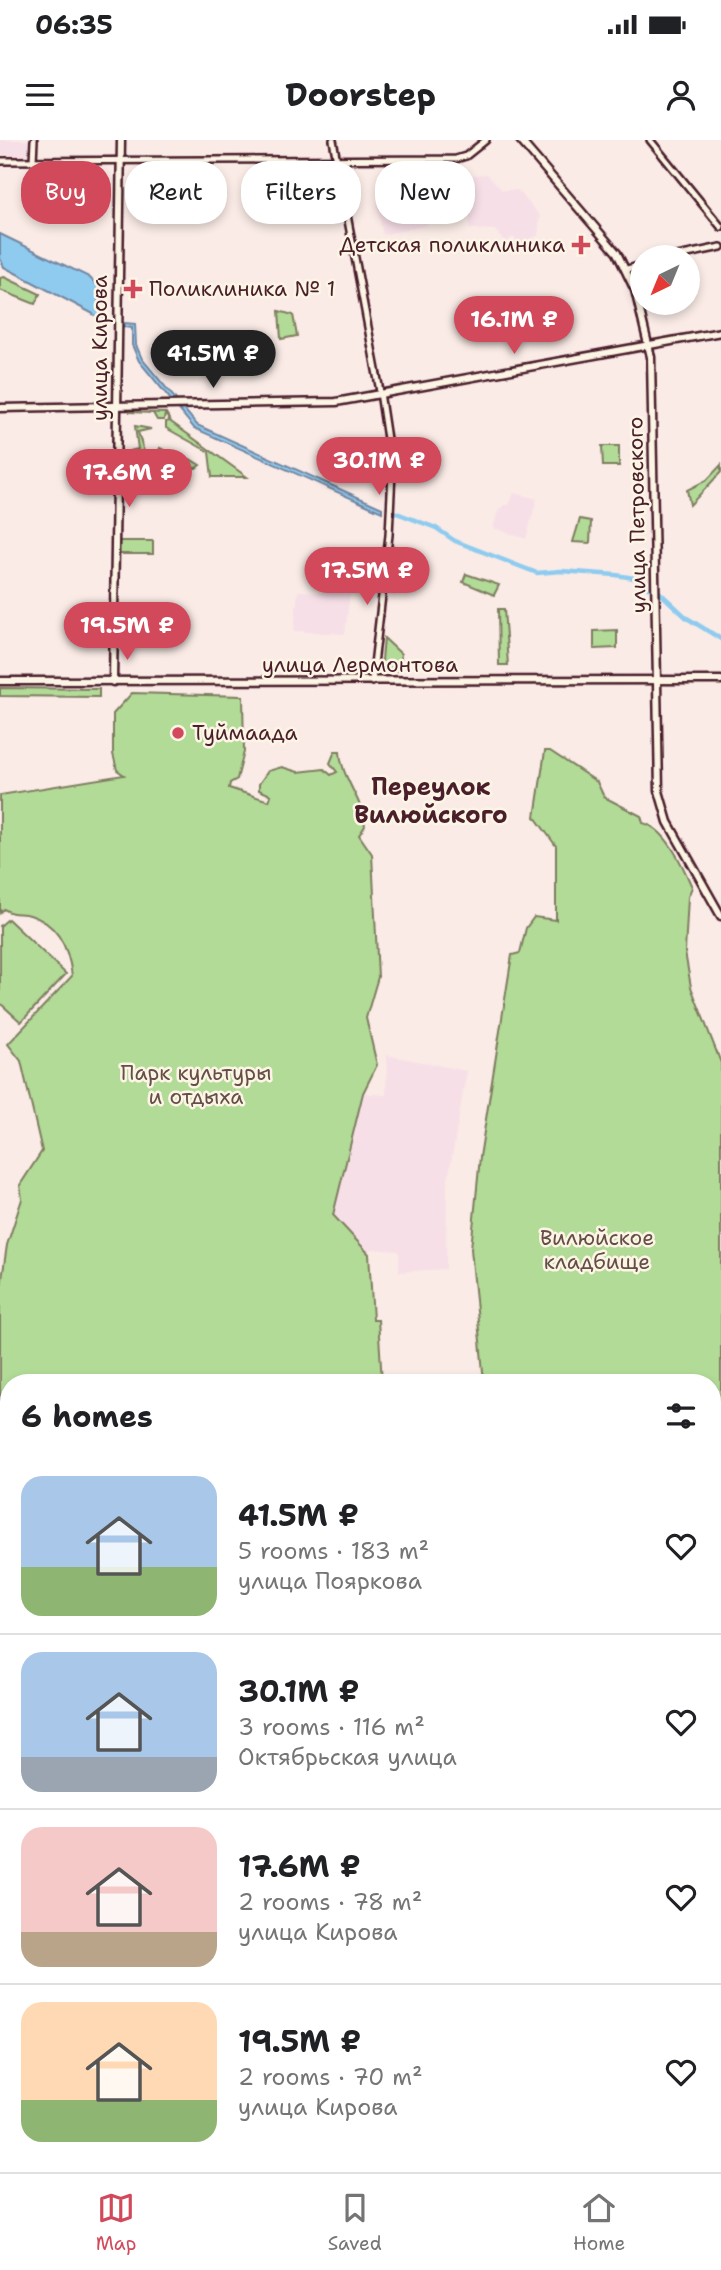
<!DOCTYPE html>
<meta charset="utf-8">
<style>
body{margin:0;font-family:"Shantell Sans",sans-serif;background:#f6f6f6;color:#202124;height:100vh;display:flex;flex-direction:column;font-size:26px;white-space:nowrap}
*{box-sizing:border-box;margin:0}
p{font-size:23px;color:#757577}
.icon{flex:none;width:38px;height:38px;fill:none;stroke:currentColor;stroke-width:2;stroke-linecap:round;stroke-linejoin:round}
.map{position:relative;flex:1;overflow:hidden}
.details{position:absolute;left:0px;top:1234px;width:721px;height:800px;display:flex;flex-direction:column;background:#fff;border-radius:28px 28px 0 0;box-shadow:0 4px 10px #0003}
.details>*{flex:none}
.guide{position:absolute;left:21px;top:21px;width:679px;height:63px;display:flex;gap:14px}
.needle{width:46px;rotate:223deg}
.buttons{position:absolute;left:630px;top:105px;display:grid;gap:14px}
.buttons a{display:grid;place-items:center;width:70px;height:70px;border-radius:50%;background:#fff;box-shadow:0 4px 10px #0003;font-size:35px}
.price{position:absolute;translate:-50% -60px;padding:0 16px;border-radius:24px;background:#d1495b;color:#fff;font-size:23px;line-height:46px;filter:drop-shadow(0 2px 4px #0008)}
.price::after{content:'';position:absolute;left:50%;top:42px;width:21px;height:16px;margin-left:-10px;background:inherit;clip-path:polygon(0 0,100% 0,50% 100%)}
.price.active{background:#222;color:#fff}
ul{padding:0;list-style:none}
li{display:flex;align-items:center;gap:21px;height:175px;padding:0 21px}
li+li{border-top:2px solid #e0e0e0}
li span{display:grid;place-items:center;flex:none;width:196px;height:140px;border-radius:21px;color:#555}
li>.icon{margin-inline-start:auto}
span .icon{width:84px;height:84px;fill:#fffc;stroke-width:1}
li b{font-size:30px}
h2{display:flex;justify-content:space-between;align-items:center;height:84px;padding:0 21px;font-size:30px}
.chip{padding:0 24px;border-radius:28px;background:#fff;box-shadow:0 4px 10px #0003;font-size:24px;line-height:63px}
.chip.active{background:#d1495b;color:#fff}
.status{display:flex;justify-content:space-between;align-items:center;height:49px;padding:0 35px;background:#fff;direction:ltr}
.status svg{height:19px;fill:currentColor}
header{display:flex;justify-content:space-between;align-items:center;height:91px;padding:0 21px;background:#fff;font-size:32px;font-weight:700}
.tab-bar{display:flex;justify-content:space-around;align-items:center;height:98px;border-top:2px solid #e0e0e0;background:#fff;font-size:19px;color:#757577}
.tab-bar a{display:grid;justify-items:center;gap:4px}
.tab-bar .active{color:#d1495b}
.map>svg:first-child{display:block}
.built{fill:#f7dfe7}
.green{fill:#b2db97;stroke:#7e7d61;stroke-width:2}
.water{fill:#8fcbef;stroke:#7386a1;stroke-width:2}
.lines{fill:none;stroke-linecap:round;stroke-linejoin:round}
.canal{stroke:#8fcbef;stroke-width:4.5}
.minor-casing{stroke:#4a1f2b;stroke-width:10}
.major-casing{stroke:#4a1f2b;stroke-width:11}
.minor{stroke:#fcf5e5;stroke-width:5}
.major{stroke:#fcf5e5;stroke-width:6}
.poi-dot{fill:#d1495b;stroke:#fcf5e5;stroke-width:2.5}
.labels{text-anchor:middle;stroke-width:5;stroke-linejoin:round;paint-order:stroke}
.poi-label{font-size:21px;fill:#4a1f2b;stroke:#fcf5e5;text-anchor:start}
.street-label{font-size:21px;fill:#4a1f2b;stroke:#fcf5e5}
.park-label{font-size:21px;fill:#644e46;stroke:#fcf5e5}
.quarter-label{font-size:24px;font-weight:bold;fill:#4a1f2b;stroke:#fcf5e5}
</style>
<div class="status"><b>06:35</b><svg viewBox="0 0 49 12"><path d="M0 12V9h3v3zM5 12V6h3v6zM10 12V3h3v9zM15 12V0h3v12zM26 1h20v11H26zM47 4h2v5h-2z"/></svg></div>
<header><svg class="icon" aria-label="menu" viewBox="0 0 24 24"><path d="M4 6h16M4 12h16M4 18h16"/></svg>Doorstep<svg class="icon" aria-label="person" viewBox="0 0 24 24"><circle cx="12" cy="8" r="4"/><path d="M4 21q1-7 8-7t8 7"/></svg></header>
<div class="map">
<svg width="721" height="2032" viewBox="0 0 721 2032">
<rect width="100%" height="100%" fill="#faebe6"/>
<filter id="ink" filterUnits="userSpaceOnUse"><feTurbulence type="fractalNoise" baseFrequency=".0143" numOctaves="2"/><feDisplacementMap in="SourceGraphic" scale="14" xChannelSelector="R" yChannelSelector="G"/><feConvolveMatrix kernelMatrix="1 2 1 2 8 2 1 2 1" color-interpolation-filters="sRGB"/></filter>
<g filter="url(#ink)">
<g class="built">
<rect x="0" y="0" width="30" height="15"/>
<polygon points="487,34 502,50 518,50 540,76 538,95 523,105 512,97 506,103 495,90 469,89 473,35"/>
<polygon points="390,55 426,57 427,85 383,95 377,65"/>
<polygon points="514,353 537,359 526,399 493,388 498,371 504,365 509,365"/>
<polygon points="298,451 350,454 345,494 294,491"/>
<polygon points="387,915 467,931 447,1046 446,1129 399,1132 399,1111 370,1109 369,1114 333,1075 363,953 386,955"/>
</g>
<g class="green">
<polygon points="4,137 40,154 35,164 0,150 0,138"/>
<polygon points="279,171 293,175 297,196 281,199"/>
<polygon points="129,272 166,273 171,282 247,337 212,337 209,312 166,288 166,282 170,281 165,274 164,280 157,280 153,273"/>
<polygon points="135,286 151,289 138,292 149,328 129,328 128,337 123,336 123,324 132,323 138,316 137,310 129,319 129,311 138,309"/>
<polygon points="602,306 619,306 619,326 603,326"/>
<polygon points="160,308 187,322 190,319 200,325 196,328 153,328"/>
<polygon points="721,325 721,332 690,365 687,350 707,340"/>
<polygon points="580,379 591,381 590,403 573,402"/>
<rect x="117" y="401" width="36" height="13"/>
<polygon points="394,407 417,421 417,446 407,436 400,437 394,444 394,453 390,450"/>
<polygon points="466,434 499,445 494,455 463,442"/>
<polygon points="498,469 504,469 508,525 499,525"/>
<polygon points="617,490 617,508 594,509 594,491"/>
<polygon points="384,498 401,514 400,531 381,531"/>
<polygon points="0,548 99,549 99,557 0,556"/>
<path d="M132 553 243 556 244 612 237 639 230 643 229 648 269 661 271 655 259 650V644L268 631 282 627 298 632 324 629 331 635 337 632 330 623 335 611H340C341 639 363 658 365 686L359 695 372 714 378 837 366 878 377 925 363 953 333 1075 369 1114 373 1180H378L382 1242H9V1724L0 1715V1693L3 1688 0 1686V1153L7 1105 22 1059 20 1045 42 1011 21 921 8 904 72 836C69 810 59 784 30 775 20 772 13 776 4 769L0 773V655L124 635 117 630 113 614V574Z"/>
<path d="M545 611H550L597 642 604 657 641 676 643 683C666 688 683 726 692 747L688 757 685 812 691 847 721 923V1406L712 1405V1242H484L471 1109 480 1017 512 815 520 813 526 788 534 777 556 780V706L535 677Z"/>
<polygon points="8,779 66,834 21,882 0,863 0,786"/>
<polygon points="721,1681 721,1768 712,1768 715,1752 712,1751 712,1687"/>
<polygon points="721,1948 721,1999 712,2000 712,1949"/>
<polygon points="357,2025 397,2025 389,2032 343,2032"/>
</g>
<g class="water">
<polygon points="0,94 89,137 98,146 99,177 4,127 0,118"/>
<polygon points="124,183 135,184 136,205 142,219 197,285 382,368 382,372 194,288 139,221 132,205 132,188 124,187"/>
<polygon points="9,1793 9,1860 0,1866 0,1799"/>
</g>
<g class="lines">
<g class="canal">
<polyline points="96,173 107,180"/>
<polyline points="394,372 436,388 455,401 537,433 561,431 616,435 634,438 648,448"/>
<polyline points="658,451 687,478 721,499"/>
</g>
<g class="minor-casing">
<g id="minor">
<polyline points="333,0 379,246 392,332 389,395 372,542"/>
<polyline points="650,0 721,87"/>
<polyline points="0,21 456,19 466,16 486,0"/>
<polyline points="33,21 34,0"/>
<polyline points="673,117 721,107"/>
<polyline points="627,129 642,125"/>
</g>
</g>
<g class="major-casing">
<g id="major">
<polyline points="520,0 617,113 635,150 651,217 659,651 668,682 721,776"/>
<polyline points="0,268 336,262 721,192"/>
<polyline points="0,541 721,540"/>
<polyline points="113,542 121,0"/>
<polyline points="712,1779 721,1777"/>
<polyline points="28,2032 37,2025"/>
</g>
</g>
<use href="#minor" class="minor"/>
<use href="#major" class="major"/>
</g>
</g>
<g class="poi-dot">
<path d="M577.5 94.5h7v7h7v7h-7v7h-7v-7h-7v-7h7z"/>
<path d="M129.5 138.5h7v7h7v7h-7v7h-7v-7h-7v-7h7z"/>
<circle cx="178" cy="593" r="7"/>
</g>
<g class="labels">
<g class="poi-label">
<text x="565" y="112" text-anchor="end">Детская поликлиника</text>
<text x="149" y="156">Поликлиника № 1</text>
<text x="192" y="600">Туймаада</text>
</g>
<g class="street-label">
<text transform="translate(100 208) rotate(-90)" y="7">улица Кирова</text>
<text transform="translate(637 375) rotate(-91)" y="7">улица Петровского</text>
<text x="360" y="532">улица Лермонтова</text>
</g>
<g class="park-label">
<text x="196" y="940">Парк культуры<tspan x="196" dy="24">и отдыха</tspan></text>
<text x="597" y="1105">Вилюйское<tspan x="597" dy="24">кладбище</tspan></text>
</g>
<g class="quarter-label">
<text x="431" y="655">Переулок<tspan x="431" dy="28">Вилюйского</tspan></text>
</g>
</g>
</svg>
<div class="buttons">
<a><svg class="needle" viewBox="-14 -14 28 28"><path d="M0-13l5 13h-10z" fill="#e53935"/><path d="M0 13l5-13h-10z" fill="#757577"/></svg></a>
</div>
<b class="price" style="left:514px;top:216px">16.1M ₽</b>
<b class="price active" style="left:213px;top:250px">41.5M ₽</b>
<b class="price" style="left:379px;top:357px">30.1M ₽</b>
<b class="price" style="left:129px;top:369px">17.6M ₽</b>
<b class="price" style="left:367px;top:467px">17.5M ₽</b>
<b class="price" style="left:127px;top:522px">19.5M ₽</b>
<div class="guide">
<a class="chip active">Buy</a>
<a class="chip">Rent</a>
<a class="chip">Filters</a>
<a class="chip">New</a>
</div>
<section class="details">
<h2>6 homes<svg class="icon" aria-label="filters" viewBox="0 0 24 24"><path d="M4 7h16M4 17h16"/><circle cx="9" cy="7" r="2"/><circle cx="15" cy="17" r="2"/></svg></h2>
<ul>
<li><span style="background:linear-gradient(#a9c7e8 65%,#8fb573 0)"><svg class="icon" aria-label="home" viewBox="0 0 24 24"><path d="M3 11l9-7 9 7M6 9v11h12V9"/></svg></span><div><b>41.5M ₽</b><p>5 rooms · 183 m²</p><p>улица Пояркова</p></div><svg class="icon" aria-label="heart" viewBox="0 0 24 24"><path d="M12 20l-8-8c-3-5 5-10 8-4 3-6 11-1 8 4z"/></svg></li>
<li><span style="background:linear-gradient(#a9c7e8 75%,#9aa5b1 0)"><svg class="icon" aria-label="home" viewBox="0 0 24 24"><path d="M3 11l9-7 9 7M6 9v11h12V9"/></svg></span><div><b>30.1M ₽</b><p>3 rooms · 116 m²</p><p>Октябрьская улица</p></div><svg class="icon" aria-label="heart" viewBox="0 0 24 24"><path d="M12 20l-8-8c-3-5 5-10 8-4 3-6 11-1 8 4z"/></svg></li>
<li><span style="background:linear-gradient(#f6c9c9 75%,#b9a48a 0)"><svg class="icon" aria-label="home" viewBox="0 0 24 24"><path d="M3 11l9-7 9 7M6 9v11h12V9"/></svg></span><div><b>17.6M ₽</b><p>2 rooms · 78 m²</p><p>улица Кирова</p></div><svg class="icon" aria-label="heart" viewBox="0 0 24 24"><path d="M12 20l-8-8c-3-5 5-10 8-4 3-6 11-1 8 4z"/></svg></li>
<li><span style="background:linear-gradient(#ffd9b3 70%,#8fb573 0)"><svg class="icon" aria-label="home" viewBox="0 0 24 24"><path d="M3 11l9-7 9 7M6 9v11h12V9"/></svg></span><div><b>19.5M ₽</b><p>2 rooms · 70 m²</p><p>улица Кирова</p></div><svg class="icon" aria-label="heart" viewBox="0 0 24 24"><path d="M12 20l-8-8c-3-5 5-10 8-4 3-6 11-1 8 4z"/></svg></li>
</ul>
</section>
</div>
<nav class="tab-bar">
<a class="active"><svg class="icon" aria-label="map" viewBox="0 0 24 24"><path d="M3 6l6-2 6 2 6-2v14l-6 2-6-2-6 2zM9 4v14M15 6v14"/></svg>Map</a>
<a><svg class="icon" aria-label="saved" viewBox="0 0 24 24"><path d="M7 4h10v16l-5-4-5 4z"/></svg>Saved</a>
<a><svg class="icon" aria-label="home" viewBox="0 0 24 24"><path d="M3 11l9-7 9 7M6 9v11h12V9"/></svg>Home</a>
</nav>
